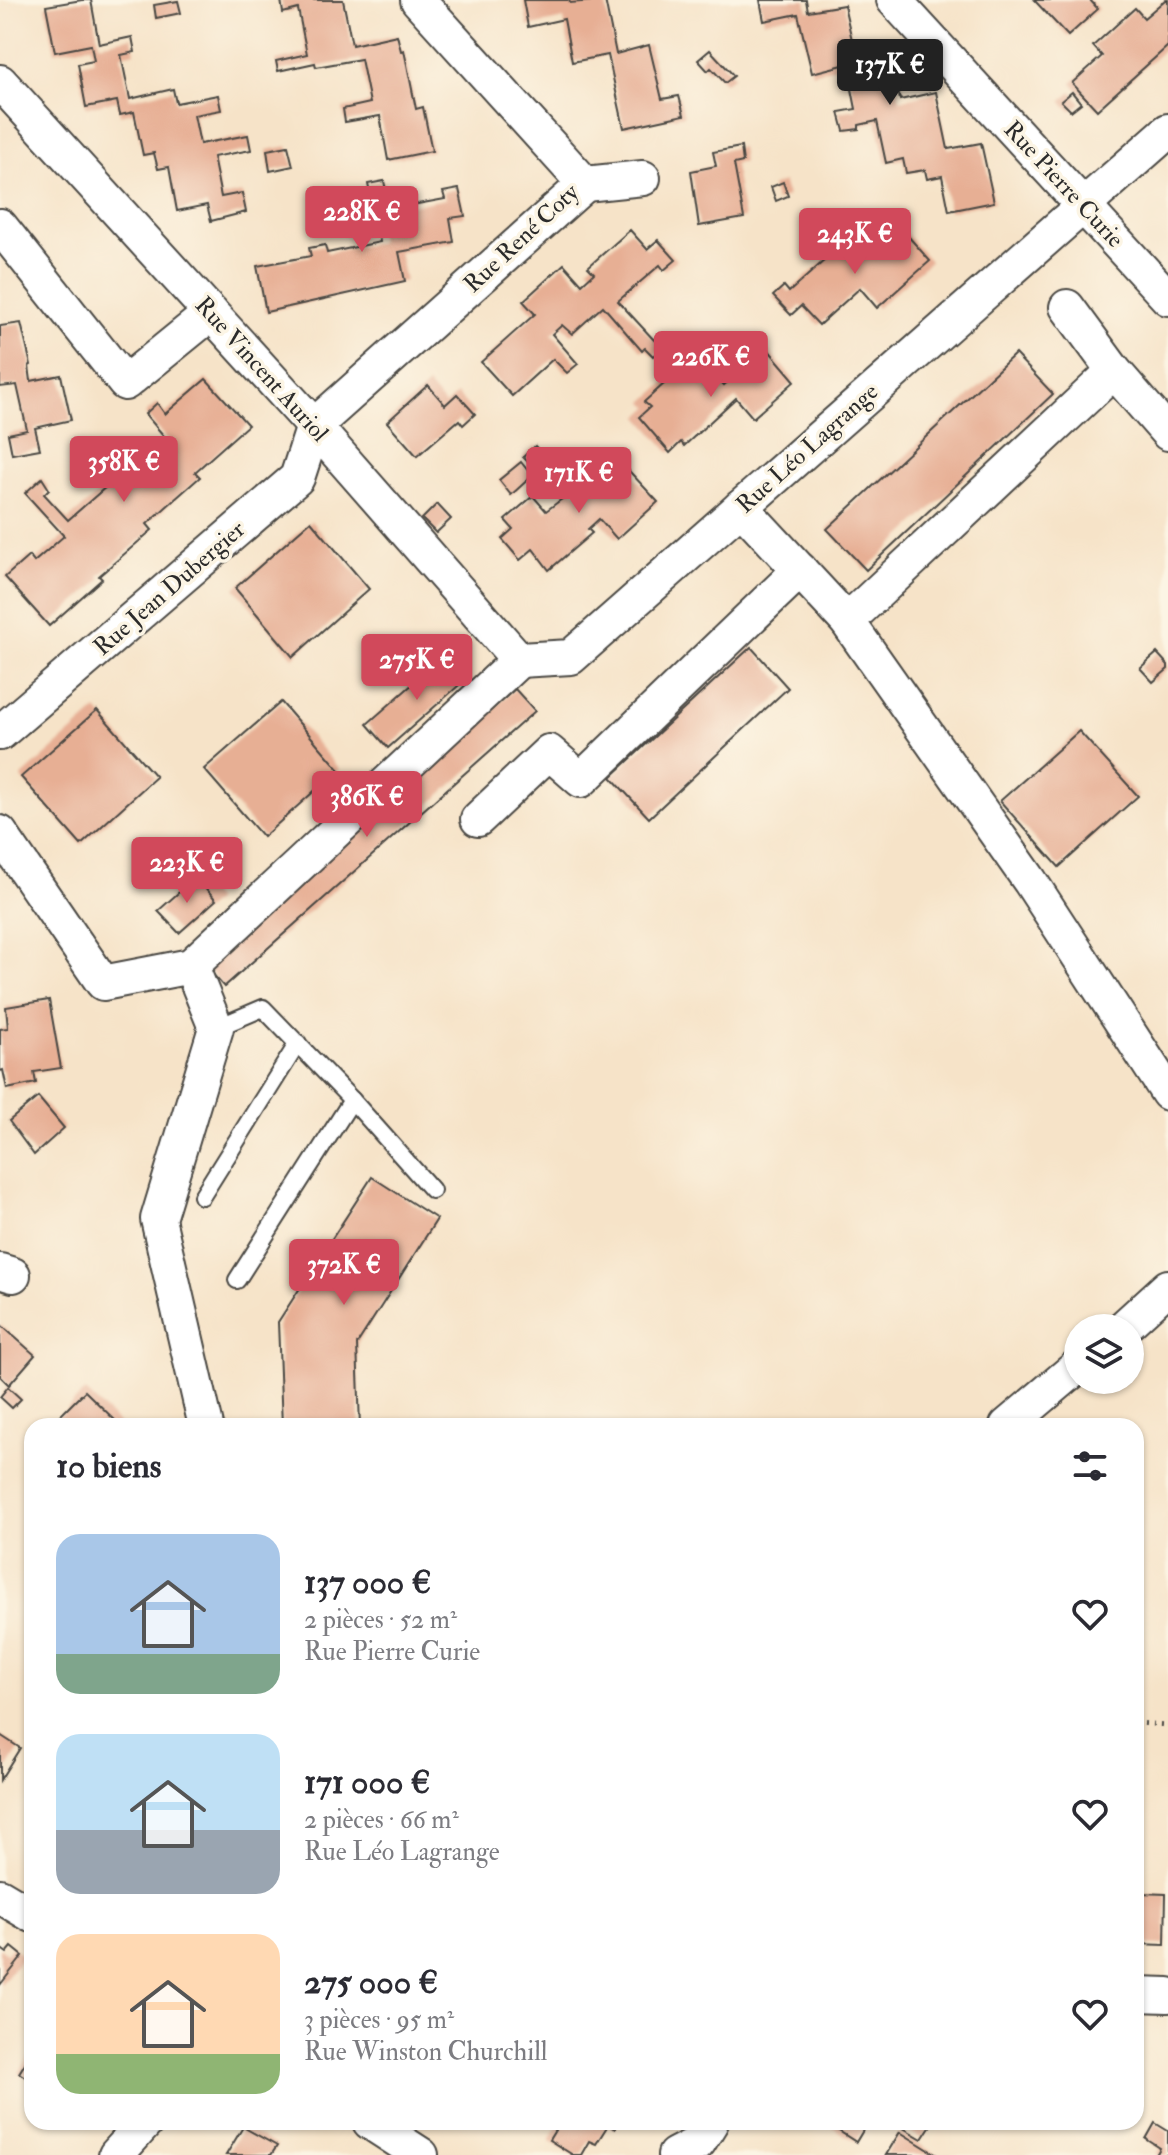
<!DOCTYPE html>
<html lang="fr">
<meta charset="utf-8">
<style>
body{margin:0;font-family:"IM FELL Double Pica",serif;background:#f7f7f7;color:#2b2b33;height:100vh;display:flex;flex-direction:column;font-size:30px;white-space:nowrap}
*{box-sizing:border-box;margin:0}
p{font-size:26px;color:#7c7c81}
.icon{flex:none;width:44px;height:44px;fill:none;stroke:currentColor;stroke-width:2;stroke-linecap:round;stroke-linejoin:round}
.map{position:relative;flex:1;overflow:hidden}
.panel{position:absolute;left:24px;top:1418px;width:1120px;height:712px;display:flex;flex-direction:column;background:#fff;border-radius:24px;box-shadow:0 2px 6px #0004}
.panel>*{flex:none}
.tools{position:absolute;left:1064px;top:1314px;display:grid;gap:16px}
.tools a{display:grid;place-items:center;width:80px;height:80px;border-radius:50%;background:#fff;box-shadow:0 2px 6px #0004;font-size:40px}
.price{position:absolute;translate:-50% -68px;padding:0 18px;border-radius:8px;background:#d1495b;color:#fff;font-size:26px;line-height:52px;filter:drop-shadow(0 2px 4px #0008)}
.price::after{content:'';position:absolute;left:50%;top:48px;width:24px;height:18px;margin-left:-12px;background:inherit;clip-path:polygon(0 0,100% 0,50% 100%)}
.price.current{background:#222;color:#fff}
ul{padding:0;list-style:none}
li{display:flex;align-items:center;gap:24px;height:200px;padding:0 32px}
li span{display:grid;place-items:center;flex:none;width:224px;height:160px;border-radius:24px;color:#555}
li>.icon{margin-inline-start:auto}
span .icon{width:96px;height:96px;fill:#fffc;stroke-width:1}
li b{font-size:34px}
h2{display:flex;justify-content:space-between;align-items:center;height:96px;padding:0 32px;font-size:34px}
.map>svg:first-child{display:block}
.building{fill:#e7af94}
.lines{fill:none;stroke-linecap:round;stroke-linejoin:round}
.lane-casing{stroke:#494743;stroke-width:20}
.street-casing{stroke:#494743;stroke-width:38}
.path{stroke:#494743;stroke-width:5;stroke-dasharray:2 6;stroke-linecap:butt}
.lane{stroke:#fff;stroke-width:16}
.street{stroke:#fff;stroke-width:34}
.labels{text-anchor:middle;stroke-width:7;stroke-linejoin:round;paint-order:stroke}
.street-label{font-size:24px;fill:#2b2b2b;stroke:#fcf5e5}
</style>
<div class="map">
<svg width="1168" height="2155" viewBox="0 0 1168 2155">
<rect width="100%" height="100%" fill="#fcf5e5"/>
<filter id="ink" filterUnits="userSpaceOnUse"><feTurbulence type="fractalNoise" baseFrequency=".0125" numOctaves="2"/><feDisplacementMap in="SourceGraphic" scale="16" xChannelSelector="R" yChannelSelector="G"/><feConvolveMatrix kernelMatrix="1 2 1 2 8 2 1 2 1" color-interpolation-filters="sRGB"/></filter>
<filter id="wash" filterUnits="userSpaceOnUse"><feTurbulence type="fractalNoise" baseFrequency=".006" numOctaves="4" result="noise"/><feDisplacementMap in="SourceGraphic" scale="32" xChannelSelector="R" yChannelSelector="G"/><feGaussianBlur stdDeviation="1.8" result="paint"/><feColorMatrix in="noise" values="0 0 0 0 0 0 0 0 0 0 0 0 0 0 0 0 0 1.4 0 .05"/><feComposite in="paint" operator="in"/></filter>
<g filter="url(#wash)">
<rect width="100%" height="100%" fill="#f6e3c8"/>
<g id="blocks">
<g class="building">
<polygon points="82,0 91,0 99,44 132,37 135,52 121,55 130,99 173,89 176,103 218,95 221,110 194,115 200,144 248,135 251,150 213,157 221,197 242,193 246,212 211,221 207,205 177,211 169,167 158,169 154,153 143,155 134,112 120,115 117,101 86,107 78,64 94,61 91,45 55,52 46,6"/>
<polygon points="281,0 343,0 352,45 397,35 401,51 404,50 416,109 423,107 432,151 388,160 380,116 345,122 343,109 370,103 361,59 316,67 315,63 278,71 276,61 307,54 298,9 283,13"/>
<polygon points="523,0 569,0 570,3 605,0 616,54 649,45 662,99 679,96 684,115 624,128 608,55 572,62 564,19 528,27"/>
<polygon points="760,0 806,0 808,11 844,5 857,62 891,55 900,100 936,92 948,149 981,143 994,202 949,211 942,176 927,179 925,170 906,173 903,159 886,163 877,121 859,125 859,129 844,131 839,112 856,109 847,64 812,73 798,14 764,21"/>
<polygon points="1034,0 1090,0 1098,9 1068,36"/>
<polygon points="1165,0 1168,0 1168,46 1097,110 1072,83 1102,56 1093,46 1135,8 1144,18"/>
<polygon points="178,1 181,13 156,18 154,5"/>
<polygon points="710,50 734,76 725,83 711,68 708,71 698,60"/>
<polygon points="1072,92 1081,103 1071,111 1061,101"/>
<polygon points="288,146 293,166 270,171 267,150"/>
<polygon points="741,147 743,162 734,164 744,218 699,226 691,171 716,166 713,152"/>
<polygon points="384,181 390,209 445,199 443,192 459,189 465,216 450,218 454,242 399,252 405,281 266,312 257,266 311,256 309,248 325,245 327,253 380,242 368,184"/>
<polygon points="783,182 788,196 776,201 771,187"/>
<polygon points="900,227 930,261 877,308 860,288 819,325 801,306 791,315 773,296 784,286 789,292 853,235 870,254"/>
<polygon points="630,230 647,249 658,240 676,260 664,270 660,265 618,301 654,340 660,335 667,343 653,356 645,348 642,351 603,306 572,334 562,325 552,334 578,364 567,373 553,359 512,396 481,362 535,314 523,301 564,264 582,284 594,273 588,267"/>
<polygon points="21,323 31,365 29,366 31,381 61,375 71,420 35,428 40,449 12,454 8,434 27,430 17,385 0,387 0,326"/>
<polygon points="766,347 795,381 753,418 736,398 684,446 681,442 670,453 639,417 650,407 644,402 686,364 706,388 717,378 724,385"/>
<polygon points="1015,354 1053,394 866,570 827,529"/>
<polygon points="206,379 248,425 195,472 200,477 147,524 152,530 99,576 102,579 49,626 5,577 29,556 34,562 64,536 25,493 42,478 49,489 44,494 68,520 122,473 128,480 170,443 145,414 157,403 165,414"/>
<polygon points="428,385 445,405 457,394 475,414 463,425 459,420 417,456 387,422"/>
<polygon points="535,446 543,455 531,465 523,457"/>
<polygon points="617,458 658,502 617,539 599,519 588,529 592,533 549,570 533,549 520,560 502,539 513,529 505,520 533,496 546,511 562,499 560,498 570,488 576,493"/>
<polygon points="521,462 532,476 511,495 499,480"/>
<polygon points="437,504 451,519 436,533 422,519"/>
<polygon points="311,521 369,589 293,657 235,588"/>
<polygon points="751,647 788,688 649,818 611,777"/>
<polygon points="1157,653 1168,665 1168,669 1153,682 1140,668"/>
<polygon points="446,655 466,679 388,748 367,724"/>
<polygon points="515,689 535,711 224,987 203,963"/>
<polygon points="281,702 339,769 263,837 204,769"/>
<polygon points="97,710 156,777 81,845 21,777"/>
<polygon points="1079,731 1138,796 1059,867 1000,801"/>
<polygon points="196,877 216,900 179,933 158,911"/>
<polygon points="49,1000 61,1068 34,1072 36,1083 7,1089 3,1070 0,1071 0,1029 8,1028 6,1007"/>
<polygon points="38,1097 64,1128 34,1155 9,1121"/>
<polygon points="372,1177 437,1219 357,1344 360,1426 282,1426 278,1322"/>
<polygon points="0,1324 35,1355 9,1385 0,1376"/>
<polygon points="8,1387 21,1399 12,1408 0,1397"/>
<polygon points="85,1391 121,1426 50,1426"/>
<polygon points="0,1735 20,1748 0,1780"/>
<polygon points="1136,1876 1139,1876 1139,1893 1166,1894 1165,1945 1136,1944"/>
<polygon points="12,1947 23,1956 0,1985 0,1948 7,1953"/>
<polygon points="32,2052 32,2081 19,2073"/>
<polygon points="560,2122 619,2122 615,2129 608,2125 596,2144 589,2141 581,2155 573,2155 549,2140"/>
<polygon points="825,2122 868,2122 856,2142"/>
<polygon points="902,2122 927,2122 931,2125 922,2139 900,2126"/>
<polygon points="1155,2123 1168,2131 1168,2155 1156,2155 1160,2148 1146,2139"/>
<polygon points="243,2127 277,2146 271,2155 226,2155"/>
<polygon points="900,2132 937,2155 886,2155"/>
</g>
</g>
</g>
<g filter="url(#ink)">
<use href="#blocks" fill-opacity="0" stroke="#494743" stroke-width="2"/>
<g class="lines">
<g class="lane-casing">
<g id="lane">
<polyline points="216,1028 263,1008 352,1100 432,1190"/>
<polyline points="202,1196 298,1043"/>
<polyline points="237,1280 352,1100"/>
</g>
</g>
<g class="street-casing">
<g id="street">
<polyline points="894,0 1168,298"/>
<polyline points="0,82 314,426 519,660"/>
<polyline points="585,184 643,178"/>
<polyline points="0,226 125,383 211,313"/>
<polyline points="1067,307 1114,371 1168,433"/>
<polyline points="741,507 847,621 1030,881 1168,1093"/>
<polyline points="847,621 1114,371"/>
<polyline points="519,660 571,657 1168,131"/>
<polyline points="0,733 297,478 314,426 585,184 418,0"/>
<polyline points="478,819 549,752 581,780 800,570"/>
<polyline points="0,833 103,983 191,966 519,660"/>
<polyline points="191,966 216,1028 158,1219 206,1426"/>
<polyline points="0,1271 13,1275"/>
<polyline points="1123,1328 1168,1287"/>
<polyline points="1007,1426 1078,1366"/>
<polyline points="0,1896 32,1915"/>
<polyline points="1136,1994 1168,1995"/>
<polyline points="370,2122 421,2155"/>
<polyline points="116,2155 146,2122"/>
<polyline points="675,2155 698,2143 711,2122"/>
</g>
</g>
<polyline class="path" points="1136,1723 1168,1725"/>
<use href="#lane" class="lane"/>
<use href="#street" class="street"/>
</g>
</g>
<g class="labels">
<g class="street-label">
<text transform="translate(1064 184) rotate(47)" y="8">Rue Pierre Curie</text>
<text transform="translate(521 238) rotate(-43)" y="8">Rue René Coty</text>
<text transform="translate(262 369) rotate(48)" y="8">Rue Vincent Auriol</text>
<text transform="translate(807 448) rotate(-42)" y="8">Rue Léo Lagrange</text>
<text transform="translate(169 588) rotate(-41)" y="8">Rue Jean Dubergier</text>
</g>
</g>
</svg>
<div class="tools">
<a><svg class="icon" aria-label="layers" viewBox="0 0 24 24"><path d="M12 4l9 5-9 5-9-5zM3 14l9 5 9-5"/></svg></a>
</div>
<b class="price current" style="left:890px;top:107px">137K €</b>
<b class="price" style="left:362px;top:254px">228K €</b>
<b class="price" style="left:855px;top:276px">243K €</b>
<b class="price" style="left:711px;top:399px">226K €</b>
<b class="price" style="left:124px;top:504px">358K €</b>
<b class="price" style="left:579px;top:515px">171K €</b>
<b class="price" style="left:417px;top:702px">275K €</b>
<b class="price" style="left:367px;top:839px">386K €</b>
<b class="price" style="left:187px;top:905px">223K €</b>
<b class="price" style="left:344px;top:1307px">372K €</b>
<section class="panel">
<h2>10 biens<svg class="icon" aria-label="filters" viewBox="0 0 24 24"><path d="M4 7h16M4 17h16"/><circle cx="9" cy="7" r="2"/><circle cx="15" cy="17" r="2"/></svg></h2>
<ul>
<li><span style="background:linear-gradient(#a9c7e8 75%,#7fa58c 0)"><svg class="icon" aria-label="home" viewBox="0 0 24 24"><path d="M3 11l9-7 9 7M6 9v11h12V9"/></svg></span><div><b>137 000 €</b><p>2 pièces · 52 m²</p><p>Rue Pierre Curie</p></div><svg class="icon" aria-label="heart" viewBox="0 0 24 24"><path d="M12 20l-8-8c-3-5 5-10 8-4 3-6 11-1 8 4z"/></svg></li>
<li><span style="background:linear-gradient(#bfe0f5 60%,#9aa5b1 0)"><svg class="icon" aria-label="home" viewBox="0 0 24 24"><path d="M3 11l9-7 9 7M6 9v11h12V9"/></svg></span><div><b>171 000 €</b><p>2 pièces · 66 m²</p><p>Rue Léo Lagrange</p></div><svg class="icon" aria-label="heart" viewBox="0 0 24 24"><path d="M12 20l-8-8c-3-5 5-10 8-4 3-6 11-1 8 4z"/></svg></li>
<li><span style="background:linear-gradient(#ffd9b3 75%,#8fb573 0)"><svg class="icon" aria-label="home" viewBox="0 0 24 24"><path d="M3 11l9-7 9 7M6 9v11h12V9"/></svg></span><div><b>275 000 €</b><p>3 pièces · 95 m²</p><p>Rue Winston Churchill</p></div><svg class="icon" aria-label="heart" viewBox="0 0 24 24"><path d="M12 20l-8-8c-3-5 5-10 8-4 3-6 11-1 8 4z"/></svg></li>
</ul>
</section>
</div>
